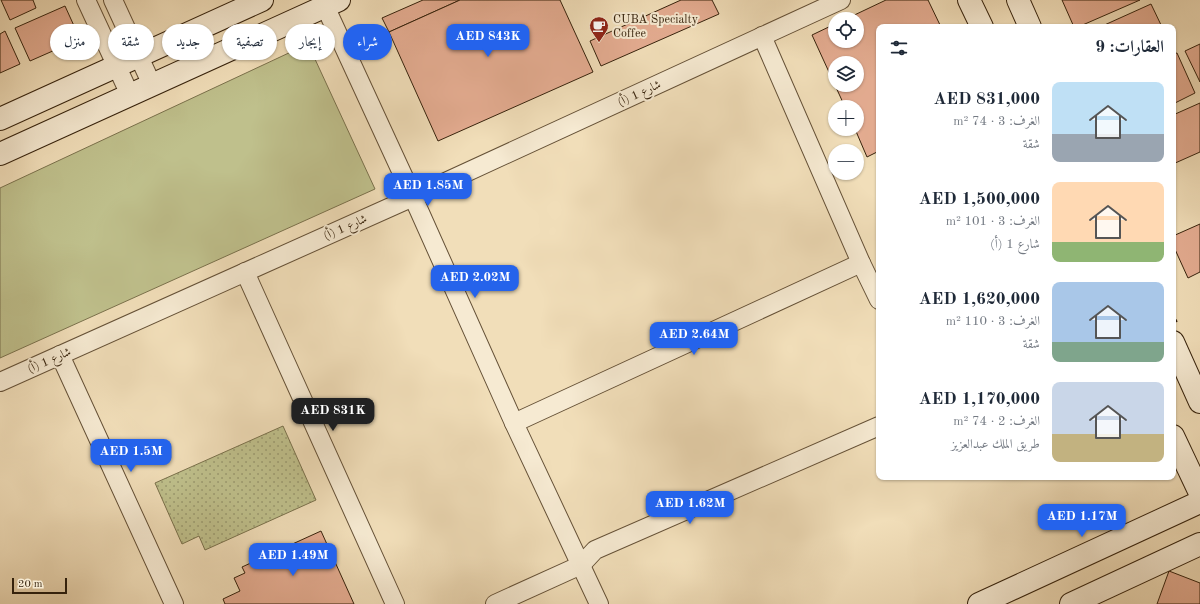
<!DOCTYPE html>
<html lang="ar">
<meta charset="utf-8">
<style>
body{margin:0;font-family:"Old Standard TT",Amiri,serif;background:#f2f2f3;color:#1f2937;direction:rtl;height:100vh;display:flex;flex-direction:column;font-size:15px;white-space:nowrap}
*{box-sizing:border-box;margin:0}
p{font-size:13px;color:#747a83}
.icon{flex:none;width:22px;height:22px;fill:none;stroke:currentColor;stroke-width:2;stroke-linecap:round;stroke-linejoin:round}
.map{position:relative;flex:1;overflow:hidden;direction:ltr}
.side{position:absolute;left:876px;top:24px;width:300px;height:456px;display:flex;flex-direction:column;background:#fff;border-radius:8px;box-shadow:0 1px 3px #0004;direction:rtl}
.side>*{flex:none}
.top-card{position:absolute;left:12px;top:24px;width:380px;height:36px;direction:rtl;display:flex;gap:8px}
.tools{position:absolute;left:828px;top:12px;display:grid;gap:8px}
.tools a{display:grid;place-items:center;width:36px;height:36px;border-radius:50%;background:#fff;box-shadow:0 1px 3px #0004;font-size:20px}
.scale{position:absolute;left:12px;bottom:10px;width:55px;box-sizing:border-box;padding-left:4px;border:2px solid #36220c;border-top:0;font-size:11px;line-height:14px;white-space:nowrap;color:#36220c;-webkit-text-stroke:3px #f6ead2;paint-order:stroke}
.price{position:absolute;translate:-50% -34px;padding:0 9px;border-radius:8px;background:#2563eb;color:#fff;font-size:13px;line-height:26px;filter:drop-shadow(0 1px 2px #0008)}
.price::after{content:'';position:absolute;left:50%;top:24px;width:12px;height:9px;margin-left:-6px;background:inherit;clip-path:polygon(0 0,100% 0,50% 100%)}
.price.on{background:#222;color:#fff}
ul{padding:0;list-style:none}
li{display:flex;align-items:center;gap:12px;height:100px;padding:0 12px}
li span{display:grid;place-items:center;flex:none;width:112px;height:80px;border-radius:8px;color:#555}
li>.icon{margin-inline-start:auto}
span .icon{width:48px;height:48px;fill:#fffc;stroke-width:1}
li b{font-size:17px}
h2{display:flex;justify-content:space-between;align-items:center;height:48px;padding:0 12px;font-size:17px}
.pill{padding:0 14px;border-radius:18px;background:#fff;box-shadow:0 1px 3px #0004;font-size:14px;line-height:36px}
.pill.on{background:#2563eb;color:#fff}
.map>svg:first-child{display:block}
.grass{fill:#bfc08c;stroke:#7a714c}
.park{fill:url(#park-dots);stroke:#7a714c}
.building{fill:#e4ac91;stroke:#36220c;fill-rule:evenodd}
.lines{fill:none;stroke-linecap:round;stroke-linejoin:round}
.street-casing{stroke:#655137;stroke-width:20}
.secondary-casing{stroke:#36220c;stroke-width:24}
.path{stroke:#36220c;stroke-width:2.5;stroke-dasharray:3 2;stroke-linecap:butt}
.street{stroke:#f6ead2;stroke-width:18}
.secondary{stroke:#f6ead2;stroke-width:22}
.labels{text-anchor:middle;stroke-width:4;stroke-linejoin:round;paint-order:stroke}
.poi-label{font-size:12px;fill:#36220c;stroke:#f6ead2;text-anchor:start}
.street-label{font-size:12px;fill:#36220c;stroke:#f6ead2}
</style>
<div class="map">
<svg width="1200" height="604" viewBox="0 0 1200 604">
<defs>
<pattern id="park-dots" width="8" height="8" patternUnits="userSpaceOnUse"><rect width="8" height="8" fill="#bfc08c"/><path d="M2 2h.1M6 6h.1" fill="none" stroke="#9c9c71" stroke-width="1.8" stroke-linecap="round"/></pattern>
</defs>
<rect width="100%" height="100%" fill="#f1deb9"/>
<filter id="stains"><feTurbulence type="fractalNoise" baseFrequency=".005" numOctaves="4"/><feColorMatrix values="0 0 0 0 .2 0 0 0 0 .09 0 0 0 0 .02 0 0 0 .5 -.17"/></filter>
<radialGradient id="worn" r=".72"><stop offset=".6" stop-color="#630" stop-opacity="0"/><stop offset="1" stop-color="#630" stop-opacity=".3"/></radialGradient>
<polygon class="grass" points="308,44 375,189 0,358 0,188"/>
<polygon class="park" points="283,426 316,500 205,550 199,536 182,544 155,483"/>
<g class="building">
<polygon points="1,0 33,0 36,8 10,20"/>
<polygon points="423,0 460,0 389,32 382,18"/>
<polygon points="460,0 560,0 593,72 438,141 389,32"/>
<polygon points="681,0 712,0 719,14 601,66 590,41"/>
<path d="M886 0H928L941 27H879V151L867 157 855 129H857V107H845L812 35 835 24V41H857V19H846ZM835 63H857V85H835Z"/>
<polygon points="1062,0 1140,0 1078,27 1074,27"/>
<polygon points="1151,4 1162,27 1100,27"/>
<polygon points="65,6 80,39 30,61 15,28"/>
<polygon points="5,31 20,64 0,73 0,34"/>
<polygon points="1200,44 1200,82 1185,51"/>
<polygon points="1177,53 1195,93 1173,104 1173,54"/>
<polygon points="1200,103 1200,152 1173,164 1173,115"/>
<polygon points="1200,224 1200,272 1188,278 1173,245 1173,236"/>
<polygon points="321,531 354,604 225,604 223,599 240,591 234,578 245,573 242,567"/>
<polygon points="1169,571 1200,583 1200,604 1157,604"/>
</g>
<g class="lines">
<g class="street-casing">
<g id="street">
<polyline points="86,0 130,95"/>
<polyline points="113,0 152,85"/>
<polyline points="325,6 413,197 514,423 599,604"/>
<polyline points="762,36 861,263 879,300"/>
<polyline points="245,272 395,604"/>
<polyline points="60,355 174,604"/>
<polyline points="0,382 413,197 841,0"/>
<polyline points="514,423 861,263"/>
<polyline points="495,604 581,565 595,550 879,426"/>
</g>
</g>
<g class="secondary-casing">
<g id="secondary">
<polyline points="969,0 982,27"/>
<polyline points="1018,0 1030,27"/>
<polyline points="0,119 262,0"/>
<polyline points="0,154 339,0"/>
<polyline points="1173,342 1200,402"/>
<polyline points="1173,436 1200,493"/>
<polyline points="979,604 1200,502"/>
<polyline points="1071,604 1200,544"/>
</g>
</g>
<polyline class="path" points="1173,315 1177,323"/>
<use href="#street" class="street"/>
<use href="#secondary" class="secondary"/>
</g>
<defs>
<g id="cafe-pin" transform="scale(1)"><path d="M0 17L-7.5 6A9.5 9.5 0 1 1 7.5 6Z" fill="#8f2418" stroke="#f6ead2"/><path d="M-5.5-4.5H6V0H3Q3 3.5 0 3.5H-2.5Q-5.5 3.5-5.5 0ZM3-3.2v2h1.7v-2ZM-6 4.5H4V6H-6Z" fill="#fff"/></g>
</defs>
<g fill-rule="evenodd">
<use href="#cafe-pin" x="599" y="26"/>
</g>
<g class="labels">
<g class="poi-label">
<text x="613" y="23">CUBA Specialty<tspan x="613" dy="14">Coffee</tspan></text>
</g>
<g class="street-label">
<text transform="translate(639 93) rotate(-25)" y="4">شارع 1 (أ)</text>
<text transform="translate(345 227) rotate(-24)" y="4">شارع 1 (أ)</text>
<text transform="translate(49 360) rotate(-24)" y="4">شارع 1 (أ)</text>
</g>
</g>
<rect width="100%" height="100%" filter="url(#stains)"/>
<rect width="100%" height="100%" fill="url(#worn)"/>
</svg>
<div class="tools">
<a><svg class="icon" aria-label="locate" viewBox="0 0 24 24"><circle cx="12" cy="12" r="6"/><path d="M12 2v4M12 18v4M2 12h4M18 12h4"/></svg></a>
<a><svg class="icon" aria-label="layers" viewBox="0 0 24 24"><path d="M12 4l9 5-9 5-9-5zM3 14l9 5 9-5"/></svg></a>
<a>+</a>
<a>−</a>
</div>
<div class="scale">20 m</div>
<b class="price" style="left:488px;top:58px">AED 843K</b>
<b class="price" style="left:428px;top:207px">AED 1.85M</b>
<b class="price" style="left:475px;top:299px">AED 2.02M</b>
<b class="price" style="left:694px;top:356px">AED 2.64M</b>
<b class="price on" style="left:333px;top:432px">AED 831K</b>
<b class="price" style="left:131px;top:473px">AED 1.5M</b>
<b class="price" style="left:690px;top:525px">AED 1.62M</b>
<b class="price" style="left:1082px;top:538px">AED 1.17M</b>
<b class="price" style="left:293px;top:577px">AED 1.49M</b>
<div class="top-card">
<a class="pill on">شراء</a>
<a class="pill">إيجار</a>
<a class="pill">تصفية</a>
<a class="pill">جديد</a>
<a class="pill">شقة</a>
<a class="pill">منزل</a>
</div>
<section class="side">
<h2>العقارات: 9<svg class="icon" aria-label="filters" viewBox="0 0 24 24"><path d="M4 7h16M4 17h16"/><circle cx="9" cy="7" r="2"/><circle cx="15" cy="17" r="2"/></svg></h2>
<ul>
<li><span style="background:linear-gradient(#bfe0f5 65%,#9aa5b1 0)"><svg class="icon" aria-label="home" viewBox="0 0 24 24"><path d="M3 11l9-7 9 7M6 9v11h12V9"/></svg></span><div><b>AED 831,000</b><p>الغرف: 3 · 74 m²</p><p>شقة</p></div></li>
<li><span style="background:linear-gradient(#ffd9b3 75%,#8fb573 0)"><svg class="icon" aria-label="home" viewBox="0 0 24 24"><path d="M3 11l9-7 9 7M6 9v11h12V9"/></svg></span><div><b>AED 1,500,000</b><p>الغرف: 3 · 101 m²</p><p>شارع 1 (أ)</p></div></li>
<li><span style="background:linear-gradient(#a9c7e8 75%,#7fa58c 0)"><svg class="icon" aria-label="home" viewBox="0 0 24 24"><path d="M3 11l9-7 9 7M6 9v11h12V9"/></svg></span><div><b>AED 1,620,000</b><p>الغرف: 3 · 110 m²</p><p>شقة</p></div></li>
<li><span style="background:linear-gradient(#c9d6e8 65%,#c2b280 0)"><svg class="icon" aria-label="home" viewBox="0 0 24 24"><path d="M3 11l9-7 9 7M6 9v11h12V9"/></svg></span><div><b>AED 1,170,000</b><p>الغرف: 2 · 74 m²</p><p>طريق الملك عبدالعزيز</p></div></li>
</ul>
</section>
</div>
